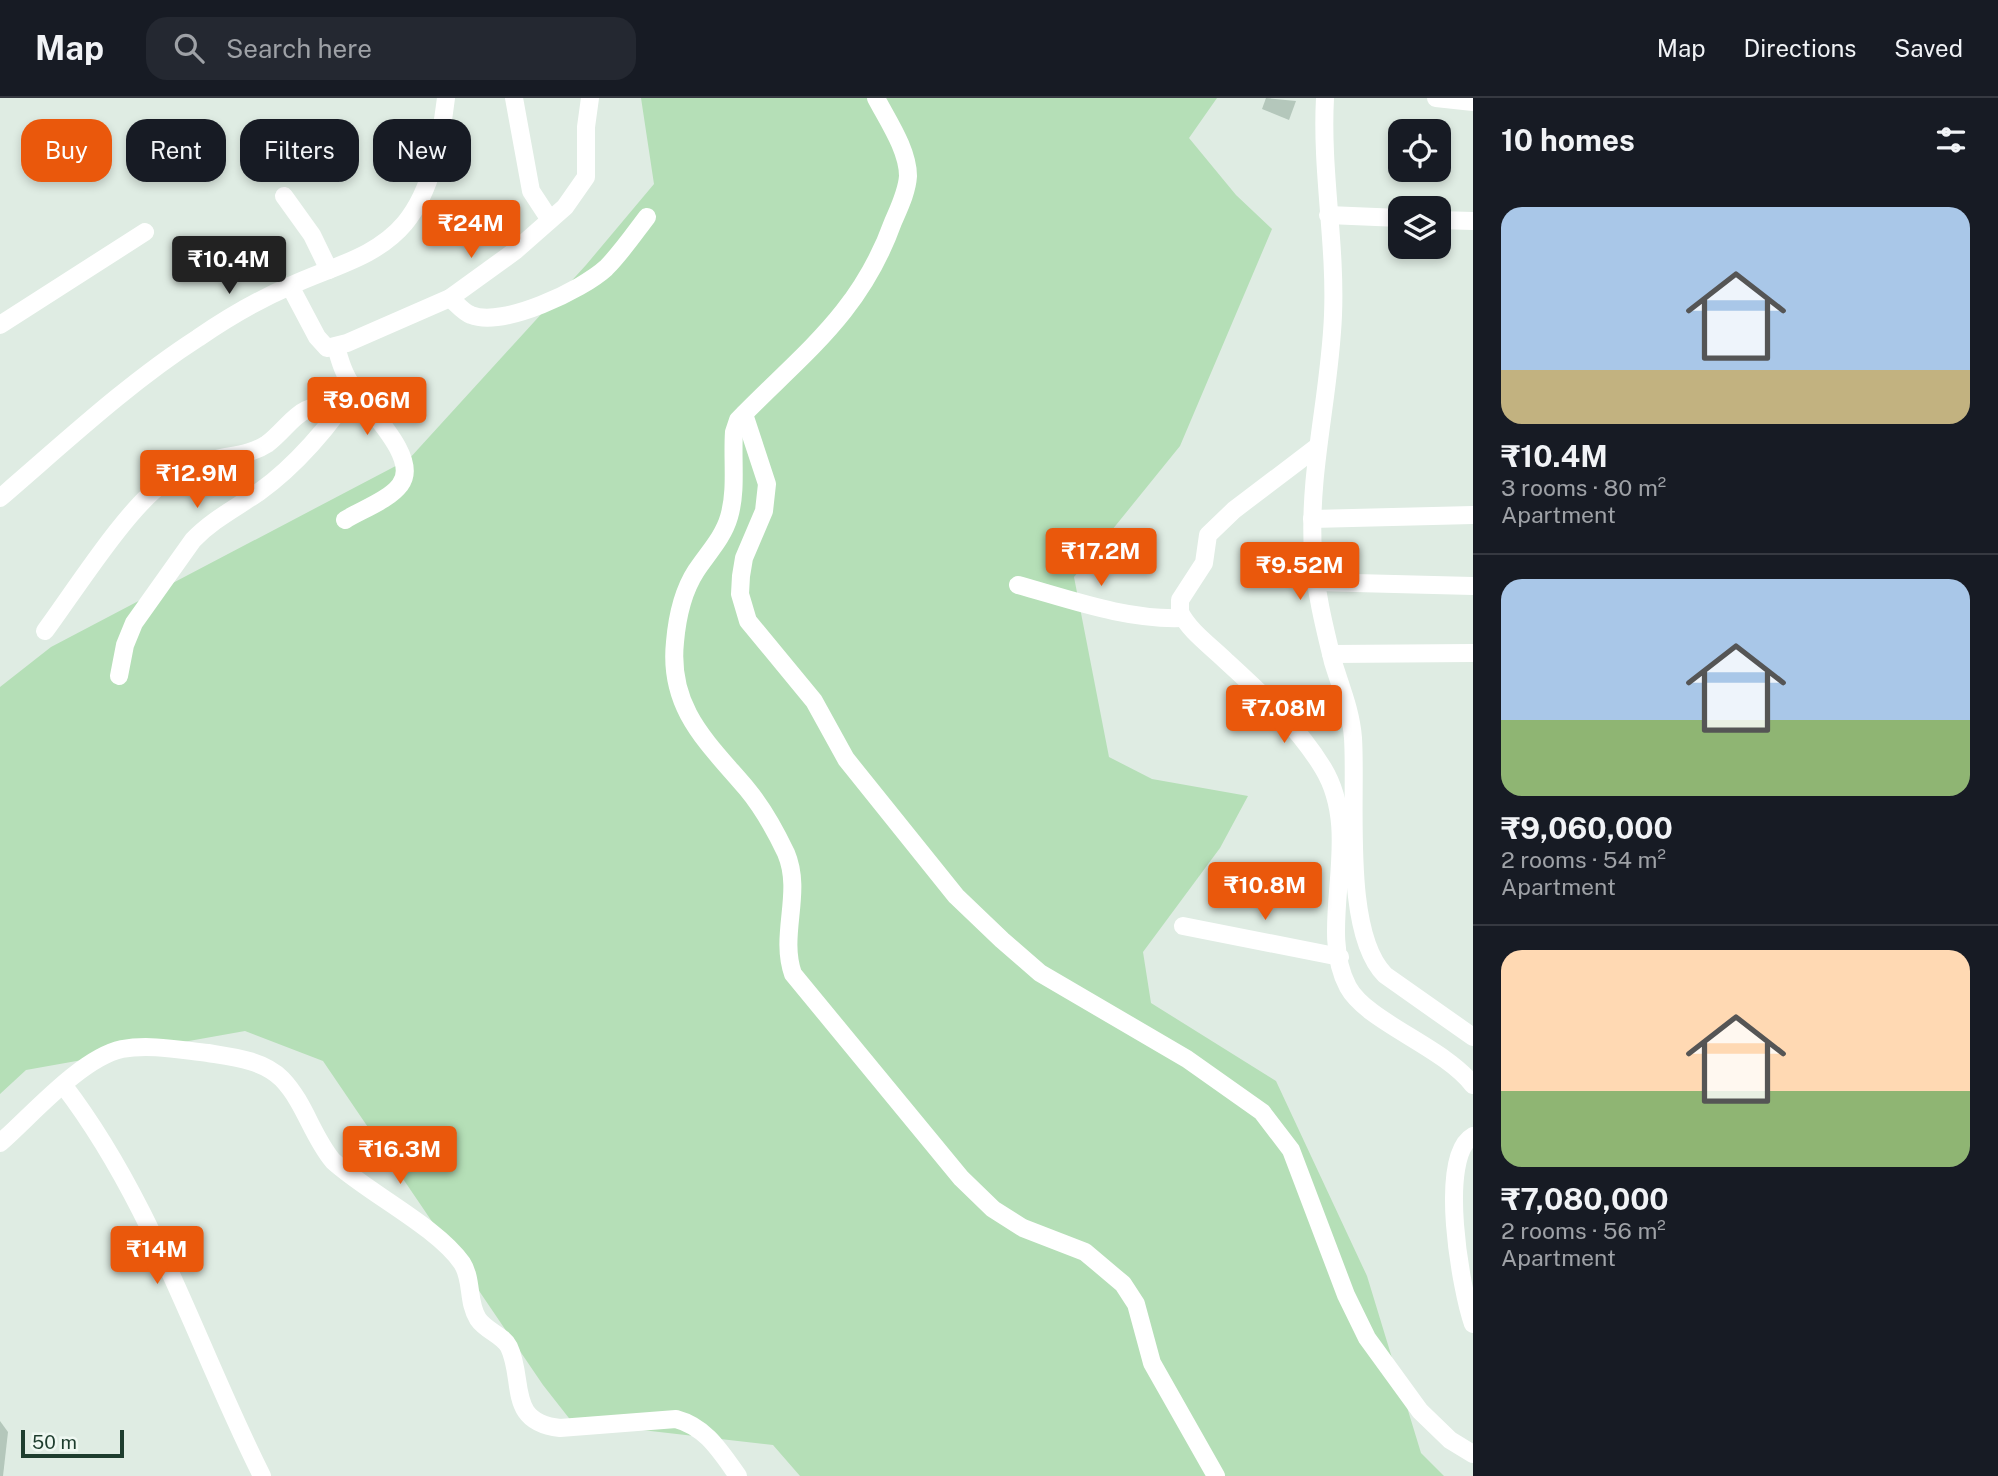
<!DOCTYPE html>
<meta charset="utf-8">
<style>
body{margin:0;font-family:"Public Sans",sans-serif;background:#242831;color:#f1f3f6;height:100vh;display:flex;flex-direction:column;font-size:26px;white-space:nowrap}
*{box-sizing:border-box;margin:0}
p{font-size:23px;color:#9ea1a6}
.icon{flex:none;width:38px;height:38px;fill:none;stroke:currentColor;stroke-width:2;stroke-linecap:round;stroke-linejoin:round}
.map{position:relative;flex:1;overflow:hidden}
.sheet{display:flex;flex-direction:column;background:#171b24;width:525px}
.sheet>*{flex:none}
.guide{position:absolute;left:21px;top:21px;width:665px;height:63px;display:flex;gap:14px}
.fabs{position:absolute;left:1388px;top:21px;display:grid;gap:14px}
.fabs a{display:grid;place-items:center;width:63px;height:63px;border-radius:14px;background:#171b24;box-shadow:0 4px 10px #0003;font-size:35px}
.scale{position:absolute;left:21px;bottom:18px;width:103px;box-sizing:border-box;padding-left:7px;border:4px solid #1e3d2e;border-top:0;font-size:19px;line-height:24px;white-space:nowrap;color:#1e3d2e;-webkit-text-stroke:5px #eff8f2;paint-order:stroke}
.price{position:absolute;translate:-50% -60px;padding:0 16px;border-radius:7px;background:#ea580c;color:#fff;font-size:23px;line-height:46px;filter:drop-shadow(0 2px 4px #0008)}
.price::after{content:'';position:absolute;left:50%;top:42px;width:21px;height:16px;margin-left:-10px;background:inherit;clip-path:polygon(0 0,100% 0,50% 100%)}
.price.current{background:#222;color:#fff}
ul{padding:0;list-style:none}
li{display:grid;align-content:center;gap:14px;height:371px;padding:0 28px}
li+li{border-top:2px solid #363941}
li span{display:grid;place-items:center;height:217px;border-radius:21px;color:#555}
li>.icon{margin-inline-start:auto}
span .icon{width:126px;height:126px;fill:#fffc;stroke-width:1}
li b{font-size:30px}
h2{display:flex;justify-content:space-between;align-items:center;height:84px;padding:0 28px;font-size:30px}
.chip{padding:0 24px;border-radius:21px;background:#171b24;box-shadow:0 4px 10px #0003;font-size:24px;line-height:63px}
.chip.current{background:#ea580c;color:#fff}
header{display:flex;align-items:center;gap:42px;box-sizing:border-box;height:98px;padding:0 35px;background:#171b24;border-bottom:2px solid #363941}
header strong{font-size:33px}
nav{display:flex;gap:38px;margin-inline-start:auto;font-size:24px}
.search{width:490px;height:63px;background:#242831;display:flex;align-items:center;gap:18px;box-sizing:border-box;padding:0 24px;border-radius:21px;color:#9ea1a6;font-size:26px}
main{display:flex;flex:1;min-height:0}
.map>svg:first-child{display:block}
.green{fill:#b5dfb7}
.building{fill:#b4c7bb}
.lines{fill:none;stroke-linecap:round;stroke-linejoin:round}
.minor{stroke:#fff;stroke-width:18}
</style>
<header>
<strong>Map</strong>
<div class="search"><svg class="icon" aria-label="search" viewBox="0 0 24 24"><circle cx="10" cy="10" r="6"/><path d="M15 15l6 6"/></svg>Search here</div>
<nav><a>Map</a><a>Directions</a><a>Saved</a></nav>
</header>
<main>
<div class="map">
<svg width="1473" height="1378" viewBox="0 0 1473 1378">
<rect width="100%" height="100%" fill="#dfece3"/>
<polygon class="green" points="641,0 1217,0 1189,40 1236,97 1272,131 1180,348 1074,479 1109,659 1152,681 1248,698 1220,750 1143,854 1151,905 1276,983 1367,1178 1421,1355 1444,1378 800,1378 773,1347 572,1324 543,1287 323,963 245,933 26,972 0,996 0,589 51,549 409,361 586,167 654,86"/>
<g class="building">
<polygon points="1266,0 1296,3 1289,22 1262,11"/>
<polygon points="0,1323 8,1334 3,1378 0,1378"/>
</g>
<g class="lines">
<g class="minor">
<polyline points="514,0 531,93 550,122"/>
<path d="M876 0C888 23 908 52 908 78 907 94 899 110 893 124 860 216 803 255 738 322L734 334C732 362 737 392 729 419 723 440 707 456 696 473 683 493 677 521 675 544 668 611 708 645 747 691 762 709 776 734 786 755 803 795 779 836 793 876L961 1080 993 1111 1023 1130 1085 1154 1123 1186 1136 1206 1152 1265 1216 1378"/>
<path d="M1325 0C1321 73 1336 145 1333 217 1330 297 1308 374 1313 454 1315 491 1324 528 1333 564 1341 590 1351 613 1353 640 1357 701 1342 834 1385 877L1473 939"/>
<polyline points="1436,0 1473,4"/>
<polyline points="284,98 312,137 329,172"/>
<polyline points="1328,117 1400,120"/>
<polyline points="1438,122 1473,123"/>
<polyline points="290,188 317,239 327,250 347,245 450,200 515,153 565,109 586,79 586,29 590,0"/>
<path d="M450 200C456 205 463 214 471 217 503 230 582 192 606 170 621 155 634 136 647 119"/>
<polyline points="0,227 145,134"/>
<path d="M336 249C340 263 344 277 353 289 367 311 421 361 400 387 389 402 361 412 345 422"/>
<polyline points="744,316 767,386 764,413 744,460 741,478 740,496 748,523 814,603 846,661 956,798 1002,842 1040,875 1187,961 1262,1014 1291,1052 1346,1197 1367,1240 1420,1313 1450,1342 1473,1356"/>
<path d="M1317 349 1234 412 1208 437 1204 465 1180 502V514C1189 533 1212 549 1227 564 1263 597 1298 629 1323 670 1365 739 1315 828 1348 889 1367 924 1444 949 1473 987"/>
<path d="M0 400C63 346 128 285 198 240 227 220 258 202 290 188 330 169 376 160 405 125 432 92 441 41 446 0"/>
<polyline points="1312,421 1473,417"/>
<polyline points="1316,484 1473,488"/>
<path d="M1018 487C1072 502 1126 522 1182 520"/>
<path d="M45 533C74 494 128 408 166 383 180 373 199 365 216 361 233 357 252 356 267 346 293 326 299 301 339 310"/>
<polyline points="1331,556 1473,555"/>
<path d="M119 578 125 547 134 525 193 442C212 422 236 410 259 394 293 370 333 326 353 290"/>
<polyline points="1183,828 1340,859"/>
<path d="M64 988C154 1106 196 1247 262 1378"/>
<path d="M1473 1038C1437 1058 1461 1192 1473 1226"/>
<path d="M0 1045C32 1017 81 960 122 951 150 946 180 952 208 955 233 959 263 962 282 981 305 1005 312 1038 333 1063 368 1095 436 1128 462 1165 473 1182 467 1204 478 1221 486 1233 503 1237 509 1249 525 1283 506 1324 560 1330L676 1321C706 1329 720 1353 738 1378"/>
</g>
</g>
</svg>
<div class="fabs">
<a><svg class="icon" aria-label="locate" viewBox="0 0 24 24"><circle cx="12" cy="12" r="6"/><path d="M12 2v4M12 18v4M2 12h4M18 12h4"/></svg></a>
<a><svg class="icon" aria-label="layers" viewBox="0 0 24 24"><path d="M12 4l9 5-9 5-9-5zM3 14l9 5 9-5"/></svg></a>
</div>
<div class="scale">50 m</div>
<b class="price" style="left:471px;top:162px">₹24M</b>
<b class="price current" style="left:229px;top:198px">₹10.4M</b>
<b class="price" style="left:367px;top:339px">₹9.06M</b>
<b class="price" style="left:197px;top:412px">₹12.9M</b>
<b class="price" style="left:1101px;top:490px">₹17.2M</b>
<b class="price" style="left:1300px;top:504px">₹9.52M</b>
<b class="price" style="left:1284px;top:647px">₹7.08M</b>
<b class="price" style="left:1265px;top:824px">₹10.8M</b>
<b class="price" style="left:400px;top:1088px">₹16.3M</b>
<b class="price" style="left:157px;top:1188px">₹14M</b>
<div class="guide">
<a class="chip current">Buy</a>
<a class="chip">Rent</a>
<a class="chip">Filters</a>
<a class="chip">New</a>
</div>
</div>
<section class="sheet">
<h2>10 homes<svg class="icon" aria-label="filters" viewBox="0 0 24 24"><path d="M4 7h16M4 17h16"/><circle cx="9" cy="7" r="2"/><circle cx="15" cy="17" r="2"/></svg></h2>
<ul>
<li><span style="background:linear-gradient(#a9c7e8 75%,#c2b280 0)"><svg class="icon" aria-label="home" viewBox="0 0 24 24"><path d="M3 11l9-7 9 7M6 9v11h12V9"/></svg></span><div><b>₹10.4M</b><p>3 rooms · 80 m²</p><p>Apartment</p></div></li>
<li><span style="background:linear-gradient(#a9c7e8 65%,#8fb573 0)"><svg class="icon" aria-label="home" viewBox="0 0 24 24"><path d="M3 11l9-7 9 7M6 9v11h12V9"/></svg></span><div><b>₹9,060,000</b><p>2 rooms · 54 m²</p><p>Apartment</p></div></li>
<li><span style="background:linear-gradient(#ffd9b3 65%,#8fb573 0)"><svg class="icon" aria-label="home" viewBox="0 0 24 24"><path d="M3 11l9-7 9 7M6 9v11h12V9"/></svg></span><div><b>₹7,080,000</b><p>2 rooms · 56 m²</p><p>Apartment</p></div></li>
</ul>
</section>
</main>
